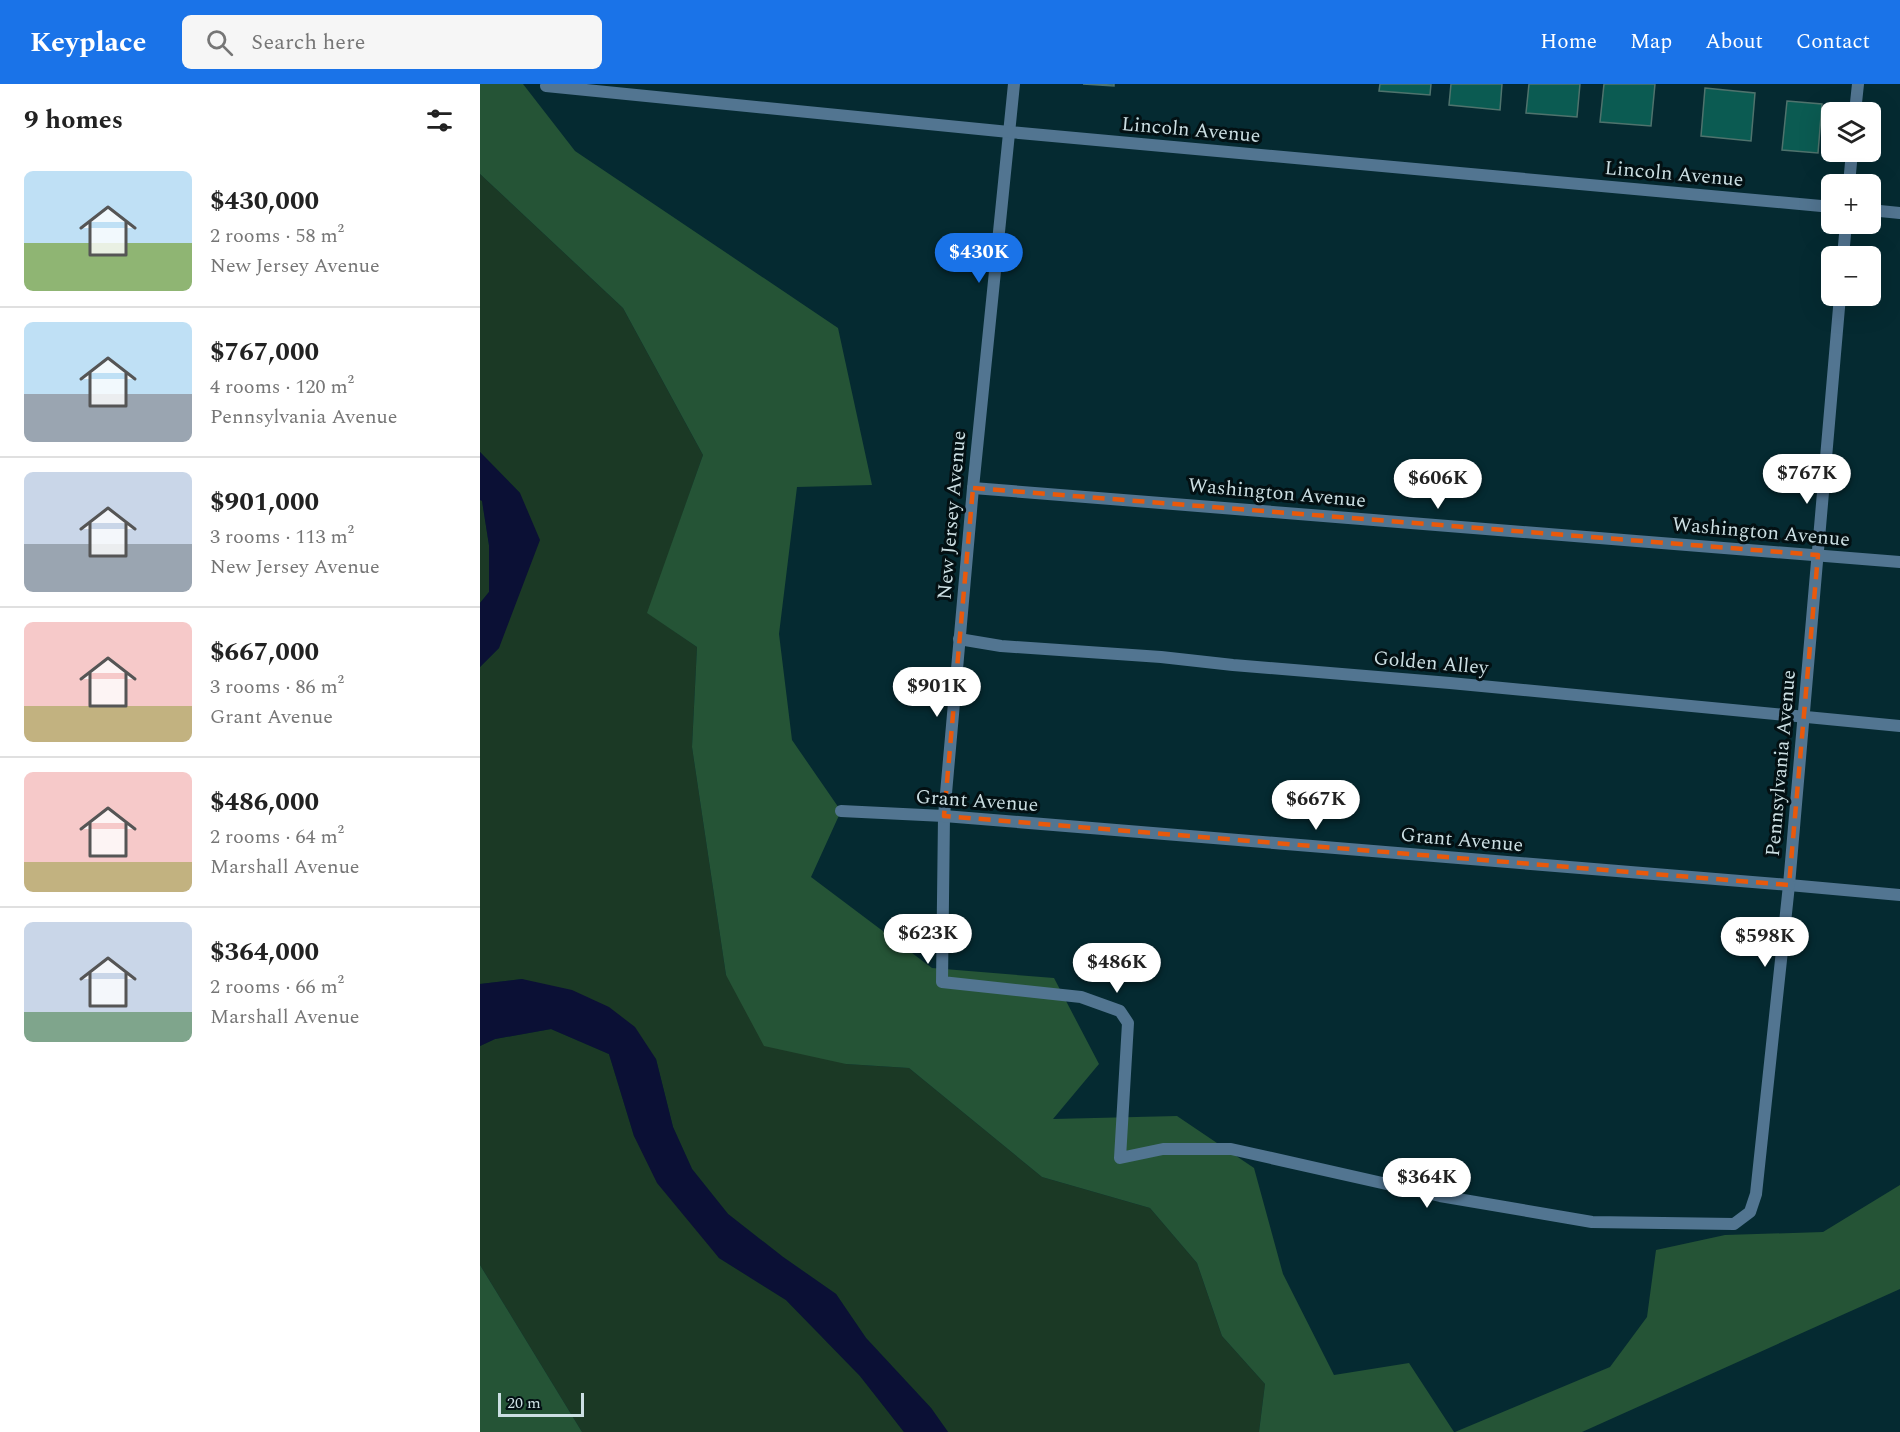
<!DOCTYPE html>
<meta charset="utf-8">
<style>
body{margin:0;font-family:Spectral,serif;background:#f6f6f6;color:#222;height:100vh;display:flex;flex-direction:column;font-size:22px;white-space:nowrap}
*{box-sizing:border-box;margin:0}
p{font-size:20px;color:#767676}
.icon{flex:none;width:33px;height:33px;fill:none;stroke:currentColor;stroke-width:2;stroke-linecap:round;stroke-linejoin:round}
.map{position:relative;flex:1;overflow:hidden}
.sheet{display:flex;flex-direction:column;background:#fff;width:480px}
.sheet>*{flex:none}
.tools{position:absolute;left:1341px;top:18px;display:grid;gap:12px}
.tools a{display:grid;place-items:center;width:60px;height:60px;border-radius:9px;background:#fff;box-shadow:0 6px 24px #0002;font-size:30px}
.scale{position:absolute;left:18px;bottom:15px;width:86px;box-sizing:border-box;padding-left:6px;border:3px solid #ccdfe3;border-top:0;font-size:16px;line-height:21px;white-space:nowrap;color:#ccdfe3;-webkit-text-stroke:4px #031013;paint-order:stroke}
.price{position:absolute;translate:-50% -51px;padding:0 14px;border-radius:21px;background:#fff;color:#222;font-size:20px;line-height:39px;filter:drop-shadow(0 2px 3px #0008)}
.price::after{content:'';position:absolute;left:50%;top:36px;width:18px;height:14px;margin-left:-9px;background:inherit;clip-path:polygon(0 0,100% 0,50% 100%)}
.price.current{background:#1a73e8;color:#fff}
ul{padding:0;list-style:none}
li{display:flex;align-items:center;gap:18px;height:150px;padding:0 24px}
li+li{border-top:2px solid #e0e0e0}
li span{display:grid;place-items:center;flex:none;width:168px;height:120px;border-radius:9px;color:#555}
li>.icon{margin-inline-start:auto}
span .icon{width:72px;height:72px;fill:#fffc;stroke-width:1}
li b{font-size:26px}
h2{display:flex;justify-content:space-between;align-items:center;height:72px;padding:0 24px;font-size:26px}
header{display:flex;align-items:center;gap:36px;box-sizing:border-box;height:84px;padding:0 30px;background:#1a73e8;color:#fff}
header strong{font-size:28px}
nav{display:flex;gap:33px;margin-inline-start:auto;font-size:21px}
.search{width:420px;height:54px;background:#f6f6f6;display:flex;align-items:center;gap:15px;box-sizing:border-box;padding:0 21px;border-radius:9px;color:#767676;font-size:22px}
main{display:flex;flex:1;min-height:0}
.map>svg:first-child{display:block}
.green{fill:#1b3925}
.forest{fill:#255436}
.water{fill:#0b1035}
.building{fill:#0b5b52;stroke:#4f736d;stroke-width:1.5}
.lines{fill:none;stroke-linecap:round;stroke-linejoin:round}
.lane{stroke:#527591;stroke-width:12}
.street{stroke:#527591;stroke-width:12}
.marked{fill:none;stroke:#e8590c;stroke-width:4.5;stroke-dasharray:12 8;stroke-linejoin:round}
.labels{text-anchor:middle;stroke-width:6;stroke-linejoin:round;paint-order:stroke}
.street-label{font-size:20px;fill:#ccdfe3;stroke:#031013}
</style>
<header>
<strong>Keyplace</strong>
<div class="search"><svg class="icon" aria-label="search" viewBox="0 0 24 24"><circle cx="10" cy="10" r="6"/><path d="M15 15l6 6"/></svg>Search here</div>
<nav><a>Home</a><a>Map</a><a>About</a><a>Contact</a></nav>
</header>
<main>
<section class="sheet">
<h2>9 homes<svg class="icon" aria-label="filters" viewBox="0 0 24 24"><path d="M4 7h16M4 17h16"/><circle cx="9" cy="7" r="2"/><circle cx="15" cy="17" r="2"/></svg></h2>
<ul>
<li><span style="background:linear-gradient(#bfe0f5 60%,#8fb573 0)"><svg class="icon" aria-label="home" viewBox="0 0 24 24"><path d="M3 11l9-7 9 7M6 9v11h12V9"/></svg></span><div><b>$430,000</b><p>2 rooms · 58 m²</p><p>New Jersey Avenue</p></div></li>
<li><span style="background:linear-gradient(#bfe0f5 60%,#9aa5b1 0)"><svg class="icon" aria-label="home" viewBox="0 0 24 24"><path d="M3 11l9-7 9 7M6 9v11h12V9"/></svg></span><div><b>$767,000</b><p>4 rooms · 120 m²</p><p>Pennsylvania Avenue</p></div></li>
<li><span style="background:linear-gradient(#c9d6e8 60%,#9aa5b1 0)"><svg class="icon" aria-label="home" viewBox="0 0 24 24"><path d="M3 11l9-7 9 7M6 9v11h12V9"/></svg></span><div><b>$901,000</b><p>3 rooms · 113 m²</p><p>New Jersey Avenue</p></div></li>
<li><span style="background:linear-gradient(#f6c9c9 70%,#c2b280 0)"><svg class="icon" aria-label="home" viewBox="0 0 24 24"><path d="M3 11l9-7 9 7M6 9v11h12V9"/></svg></span><div><b>$667,000</b><p>3 rooms · 86 m²</p><p>Grant Avenue</p></div></li>
<li><span style="background:linear-gradient(#f6c9c9 75%,#c2b280 0)"><svg class="icon" aria-label="home" viewBox="0 0 24 24"><path d="M3 11l9-7 9 7M6 9v11h12V9"/></svg></span><div><b>$486,000</b><p>2 rooms · 64 m²</p><p>Marshall Avenue</p></div></li>
<li><span style="background:linear-gradient(#c9d6e8 75%,#7fa58c 0)"><svg class="icon" aria-label="home" viewBox="0 0 24 24"><path d="M3 11l9-7 9 7M6 9v11h12V9"/></svg></span><div><b>$364,000</b><p>2 rooms · 66 m²</p><p>Marshall Avenue</p></div></li>
</ul>
</section>
<div class="map">
<svg width="1420" height="1348" viewBox="0 0 1420 1348">
<rect width="100%" height="100%" fill="#052a31"/>
<g class="green">
<polygon points="0,90 143,224 223,371 168,529 217,563 212,663 246,891 366,980 429,984 562,1093 670,1124 717,1179 742,1252 785,1300 779,1348 468,1348 451,1324 386,1254 356,1210 303,1173 248,1130 212,1085 193,1043 176,975 42,895 0,900 0,583 19,564 40,409 0,368"/>
<polygon points="0,416 2,416 9,461 9,508 0,519"/>
<polygon points="71,945 129,970 154,1052 239,1174 306,1216 380,1292 424,1348 102,1348 0,1181 0,962 15,955"/>
</g>
<g class="forest">
<polygon points="0,0 43,0 95,67 358,244 392,401 317,403 299,550 312,656 361,727 331,793 452,884 574,894 619,980 573,1035 697,1032 774,1084 803,1190 854,1291 929,1279 974,1348 779,1348 785,1300 742,1252 717,1179 670,1124 562,1093 429,984 366,980 284,962 246,891 212,663 217,563 167,529 223,371 143,224 0,90"/>
<polygon points="1420,1101 1420,1205 1102,1348 975,1348 1130,1283 1167,1233 1176,1166 1245,1151 1343,1148"/>
<polygon points="0,1181 102,1348 0,1348"/>
</g>
<g class="water">
<polygon points="0,368 40,409 60,456 19,564 0,583 0,519 9,508 9,461 2,417 0,416"/>
<polygon points="42,895 92,906 129,923 155,943 176,975 193,1043 212,1085 248,1130 303,1173 356,1210 386,1254 451,1324 468,1348 424,1348 380,1292 306,1216 239,1174 177,1099 154,1052 129,970 71,945 15,955 0,962 0,900"/>
</g>
<g class="building">
<polygon points="603,0 634,0 634,2"/>
<polygon points="900,0 951,0 950,11 899,7"/>
<polygon points="971,0 1022,0 1020,26 969,21"/>
<polygon points="1049,0 1100,0 1097,33 1046,29"/>
<polygon points="1124,0 1175,0 1171,42 1120,38"/>
<polygon points="1225,4 1275,9 1271,57 1221,52"/>
<polygon points="1307,17 1342,20 1338,69 1302,66"/>
</g>
<g class="lines">
<g class="lane">
<polyline points="479,555 521,562 681,573 753,581 970,599 1420,642"/>
<polyline points="1309,801 1420,811"/>
</g>
<g class="street">
<polyline points="534,0 493,404 464,732 462,898 601,913 640,927 648,939 640,1074 683,1065 751,1065 960,1112 1112,1138 1254,1140 1270,1128 1276,1110 1309,801 1360,212"/>
<polyline points="66,2 529,48 1352,123"/>
<polyline points="1375,28 1378,0"/>
<polyline points="1369,100 1372,68"/>
<polyline points="1390,126 1420,129"/>
<polyline points="1363,172 1366,140"/>
<polyline points="493,404 1420,478"/>
<polyline points="361,727 464,732 1309,801"/>
</g>
</g>
<path class="marked" d="M493 404 1338 471 1309 801 464 732Z"/>
<g class="labels">
<g class="street-label">
<text transform="translate(711 45) rotate(5)" y="7">Lincoln Avenue</text>
<text transform="translate(1194 89) rotate(5)" y="7">Lincoln Avenue</text>
<text transform="translate(797 408) rotate(5)" y="7">Washington Avenue</text>
<text transform="translate(471 431) rotate(-85)" y="7">New Jersey Avenue</text>
<text transform="translate(1281 447) rotate(5)" y="7">Washington Avenue</text>
<text transform="translate(951 578) rotate(5)" y="7">Golden Alley</text>
<text transform="translate(1300 679) rotate(-85)" y="7">Pennsylvania Avenue</text>
<text transform="translate(497 716) rotate(4)" y="7">Grant Avenue</text>
<text transform="translate(982 755) rotate(5)" y="7">Grant Avenue</text>
</g>
</g>
</svg>
<div class="tools">
<a><svg class="icon" aria-label="layers" viewBox="0 0 24 24"><path d="M12 4l9 5-9 5-9-5zM3 14l9 5 9-5"/></svg></a>
<a>+</a>
<a>−</a>
</div>
<div class="scale">20 m</div>
<b class="price current" style="left:499px;top:200px">$430K</b>
<b class="price" style="left:1327px;top:421px">$767K</b>
<b class="price" style="left:958px;top:426px">$606K</b>
<b class="price" style="left:457px;top:634px">$901K</b>
<b class="price" style="left:836px;top:747px">$667K</b>
<b class="price" style="left:448px;top:881px">$623K</b>
<b class="price" style="left:1285px;top:884px">$598K</b>
<b class="price" style="left:637px;top:910px">$486K</b>
<b class="price" style="left:947px;top:1125px">$364K</b>
</div>
</main>
